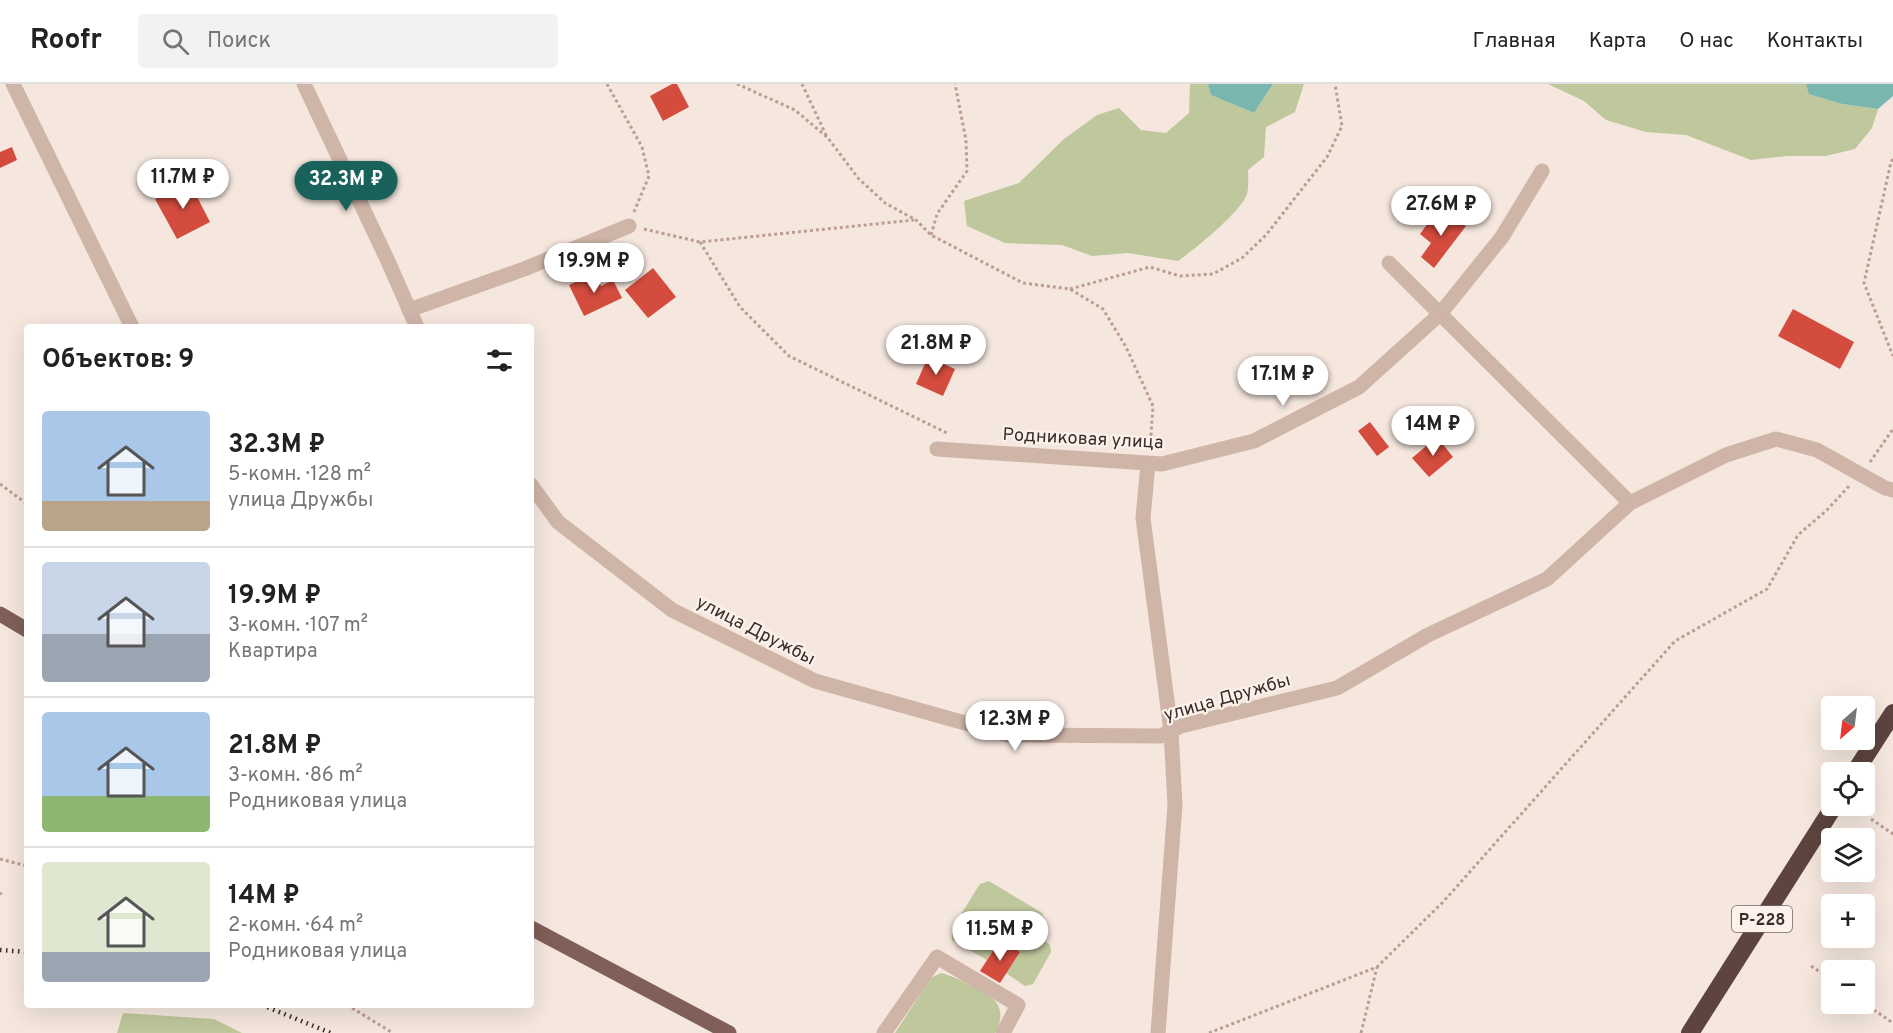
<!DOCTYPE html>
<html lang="ru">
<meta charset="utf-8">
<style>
body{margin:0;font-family:Overpass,sans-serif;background:#f2f2f2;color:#222;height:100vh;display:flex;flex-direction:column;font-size:22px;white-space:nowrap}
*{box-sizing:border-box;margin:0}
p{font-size:20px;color:#767676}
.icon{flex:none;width:33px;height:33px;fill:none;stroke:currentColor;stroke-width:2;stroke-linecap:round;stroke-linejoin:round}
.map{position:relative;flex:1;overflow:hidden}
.panel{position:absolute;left:24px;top:240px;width:510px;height:684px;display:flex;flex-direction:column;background:#fff;border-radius:6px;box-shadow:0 6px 24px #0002}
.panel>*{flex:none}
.needle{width:39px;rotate:208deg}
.fabs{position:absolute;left:1821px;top:612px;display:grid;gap:12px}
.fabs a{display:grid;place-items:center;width:54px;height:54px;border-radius:6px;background:#fff;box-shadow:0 6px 24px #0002;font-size:30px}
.price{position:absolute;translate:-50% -51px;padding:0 14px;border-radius:21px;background:#fff;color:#222;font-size:20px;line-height:39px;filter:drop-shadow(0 2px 3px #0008)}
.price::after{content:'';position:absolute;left:50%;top:36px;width:18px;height:14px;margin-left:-9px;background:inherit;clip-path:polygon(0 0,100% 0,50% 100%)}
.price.on{background:#19625c;color:#fff}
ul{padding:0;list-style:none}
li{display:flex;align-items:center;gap:18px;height:150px;padding:0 18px}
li+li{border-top:2px solid #e0e0e0}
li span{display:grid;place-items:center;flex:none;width:168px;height:120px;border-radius:6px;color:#555}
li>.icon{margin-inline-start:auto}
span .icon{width:72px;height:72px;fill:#fffc;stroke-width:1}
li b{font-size:26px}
h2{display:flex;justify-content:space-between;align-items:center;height:72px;padding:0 18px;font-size:26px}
header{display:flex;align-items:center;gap:36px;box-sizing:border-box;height:84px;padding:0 30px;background:#fff;border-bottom:2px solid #e0e0e0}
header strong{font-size:28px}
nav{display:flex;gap:33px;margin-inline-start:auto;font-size:21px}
.search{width:420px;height:54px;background:#f2f2f2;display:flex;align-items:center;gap:15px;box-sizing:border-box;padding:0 21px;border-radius:6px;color:#767676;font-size:22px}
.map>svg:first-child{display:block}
.green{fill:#bfc79c}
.water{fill:#79b6af}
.building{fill:#d34c3e}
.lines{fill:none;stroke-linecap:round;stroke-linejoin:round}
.path{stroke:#bb9d92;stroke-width:3;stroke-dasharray:3 3;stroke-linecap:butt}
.minor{stroke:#cfb4a8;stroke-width:15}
.major{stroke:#7f5f58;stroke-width:15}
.highway{stroke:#5d443f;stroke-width:18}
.rail{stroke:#3b2c29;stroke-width:4.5;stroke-dasharray:1.5 4.5;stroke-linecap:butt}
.labels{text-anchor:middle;stroke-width:4.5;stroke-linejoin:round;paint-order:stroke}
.shield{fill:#fcf2eb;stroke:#756763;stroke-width:1.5}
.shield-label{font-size:16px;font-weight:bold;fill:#3b2c29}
.street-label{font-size:18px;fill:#3b2c29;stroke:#fcf2eb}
</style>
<header>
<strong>Roofr</strong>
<div class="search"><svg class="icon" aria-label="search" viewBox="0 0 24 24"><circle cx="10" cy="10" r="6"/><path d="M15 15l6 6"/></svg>Поиск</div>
<nav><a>Главная</a><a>Карта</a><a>О нас</a><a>Контакты</a></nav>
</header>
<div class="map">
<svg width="1893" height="949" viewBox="0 0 1893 949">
<rect width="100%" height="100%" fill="#f5e7de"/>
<g class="green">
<path d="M1190 0H1208L1211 11 1254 29 1273 0H1304L1295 28 1266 43 1264 73 1248 86C1248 93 1249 103 1247 110 1240 129 1195 165 1178 177L1128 169 1092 172 1062 161 1005 159 967 142 964 117 1019 99 1064 55 1097 31 1119 24 1141 46 1166 49 1189 29Z"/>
<polygon points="1548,0 1806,0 1810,10 1842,20 1878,25 1872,44 1855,65 1826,72 1788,72 1751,76 1686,51 1646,48 1606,36 1584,17"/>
<polygon points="989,797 1042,829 1045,836 1038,852 1050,861 1051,868 1033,900 1025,902 1006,889 1020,868 1000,856 987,876 952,856 952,845 976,806 980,800"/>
<path d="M941 889C952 891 989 909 996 918 1003 928 1001 939 995 949H895L931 894Z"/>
<polygon points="123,929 214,935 242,949 117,949"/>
</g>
<g class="water">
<polygon points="1208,0 1273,0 1254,29 1211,11"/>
<polygon points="1806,0 1893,0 1893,12 1878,25 1842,20 1809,10"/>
</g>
<g class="building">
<polygon points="672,0 677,0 689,23 663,37 650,12"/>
<polygon points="12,63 17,76 0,84 0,68"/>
<polygon points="189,97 210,138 177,155 155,115"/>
<polygon points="1437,127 1445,133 1449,129 1466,142 1434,184 1421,173 1431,159 1420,150"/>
<polygon points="653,184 676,213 648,234 625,206"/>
<polygon points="595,189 601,202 613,196 622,214 584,232 569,201"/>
<polygon points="1793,225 1854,258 1840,285 1778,252"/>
<polygon points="928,273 955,285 943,312 916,300"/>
<polygon points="1370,338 1389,363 1377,372 1358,347"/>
<polygon points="1437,353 1453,373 1429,393 1412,374"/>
<polygon points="1000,856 1020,868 1000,899 980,887"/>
</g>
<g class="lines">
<g class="path">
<polyline points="607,0 642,63 649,92 634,128"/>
<polyline points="737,0 795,26 828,54 858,94 885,119 916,136 931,151 1023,199 1070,205 1103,225 1126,263 1153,322 1150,364"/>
<polyline points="802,0 827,53"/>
<polyline points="1893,75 1891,78 1864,199 1893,272"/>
<polyline points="644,145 700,158 914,136"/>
<polyline points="931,151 937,130 967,87 966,56 955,0"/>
<polyline points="700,158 740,223 789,272 947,349"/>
<polyline points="1070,205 1150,183 1180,192 1213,190 1242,174 1266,151 1327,73 1342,42 1335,0"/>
<polyline points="1870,378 1893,345"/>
<polyline points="0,400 27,420"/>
<polyline points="1871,735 1893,750"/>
<polyline points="0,775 27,782"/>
<polyline points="0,810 2,809"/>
<polyline points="1811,882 1832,896"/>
<polyline points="1864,919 1893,939"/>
<polyline points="347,921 393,949"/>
<polyline points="1209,949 1377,883 1443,818 1675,557 1767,505 1798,451 1827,426 1850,401"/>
<polyline points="1361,949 1377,883"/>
</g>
<g class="minor">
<polyline points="13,0 132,243"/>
<polyline points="304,0 387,175 417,243"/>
<polyline points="1389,179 1630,419"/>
<polyline points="409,226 524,185 629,142"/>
<polyline points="937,365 1162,380 1254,357 1359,303 1440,230 1502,153 1542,87"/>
<polyline points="1148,380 1143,434 1171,647 1175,721 1158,949"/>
<polyline points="531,401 558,438 672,526 815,597 1008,651 1161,652 1181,642 1337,604 1428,551 1547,495 1630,419 1726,371 1776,355 1817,366 1885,404 1893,406"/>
<polyline points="884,949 937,873 1018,921 1003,949"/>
</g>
<g class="major">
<polyline points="0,530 27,546"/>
<polyline points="531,844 729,949"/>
</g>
<g class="highway">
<polyline points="1855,688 1893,629"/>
<polyline points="1690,949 1834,722"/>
</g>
<g class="rail">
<polyline points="0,866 27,868"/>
<polyline points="262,921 331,949"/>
</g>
</g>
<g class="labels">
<rect class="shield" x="1732" y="822" width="60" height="26" rx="4.5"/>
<g class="shield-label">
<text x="1762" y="841">Р-228</text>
</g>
<g class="street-label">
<text transform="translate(1083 354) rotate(3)" y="6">Родниковая улица</text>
<text transform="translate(756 546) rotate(27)" y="6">улица Дружбы</text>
<text transform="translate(1227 613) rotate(-16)" y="6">улица Дружбы</text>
</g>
</g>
</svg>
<div class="fabs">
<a><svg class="needle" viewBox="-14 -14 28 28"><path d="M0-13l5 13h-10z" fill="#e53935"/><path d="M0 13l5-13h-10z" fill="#767676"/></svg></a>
<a><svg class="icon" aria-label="locate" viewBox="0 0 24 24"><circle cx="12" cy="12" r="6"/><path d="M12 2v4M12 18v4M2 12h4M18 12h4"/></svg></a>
<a><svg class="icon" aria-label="layers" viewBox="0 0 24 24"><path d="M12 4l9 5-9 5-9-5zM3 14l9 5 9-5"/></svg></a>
<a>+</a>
<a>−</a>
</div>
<b class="price" style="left:183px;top:126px">11.7M ₽</b>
<b class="price on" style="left:346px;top:128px">32.3M ₽</b>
<b class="price" style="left:1441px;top:153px">27.6M ₽</b>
<b class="price" style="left:594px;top:210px">19.9M ₽</b>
<b class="price" style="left:936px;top:292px">21.8M ₽</b>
<b class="price" style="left:1283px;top:323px">17.1M ₽</b>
<b class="price" style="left:1433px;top:373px">14M ₽</b>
<b class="price" style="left:1015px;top:668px">12.3M ₽</b>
<b class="price" style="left:1000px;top:878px">11.5M ₽</b>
<section class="panel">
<h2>Объектов: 9<svg class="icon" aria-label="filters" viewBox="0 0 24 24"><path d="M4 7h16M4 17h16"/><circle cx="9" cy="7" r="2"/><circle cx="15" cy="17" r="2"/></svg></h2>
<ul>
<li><span style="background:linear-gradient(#a9c7e8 75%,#b9a48a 0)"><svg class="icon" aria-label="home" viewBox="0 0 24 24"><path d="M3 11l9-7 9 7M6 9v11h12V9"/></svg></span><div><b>32.3M ₽</b><p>5-комн. · 128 m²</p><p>улица Дружбы</p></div></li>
<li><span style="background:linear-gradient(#c9d6e8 60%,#9aa5b1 0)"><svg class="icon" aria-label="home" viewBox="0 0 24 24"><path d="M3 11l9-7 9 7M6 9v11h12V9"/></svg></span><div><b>19.9M ₽</b><p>3-комн. · 107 m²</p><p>Квартира</p></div></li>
<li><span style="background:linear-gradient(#a9c7e8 70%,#8fb573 0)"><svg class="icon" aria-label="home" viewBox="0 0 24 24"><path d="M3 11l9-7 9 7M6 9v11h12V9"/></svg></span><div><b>21.8M ₽</b><p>3-комн. · 86 m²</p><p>Родниковая улица</p></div></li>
<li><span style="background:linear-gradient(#dfe7d0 75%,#9aa5b1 0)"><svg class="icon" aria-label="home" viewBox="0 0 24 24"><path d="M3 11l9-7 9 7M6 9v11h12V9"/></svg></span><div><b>14M ₽</b><p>2-комн. · 64 m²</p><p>Родниковая улица</p></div></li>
</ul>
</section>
</div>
